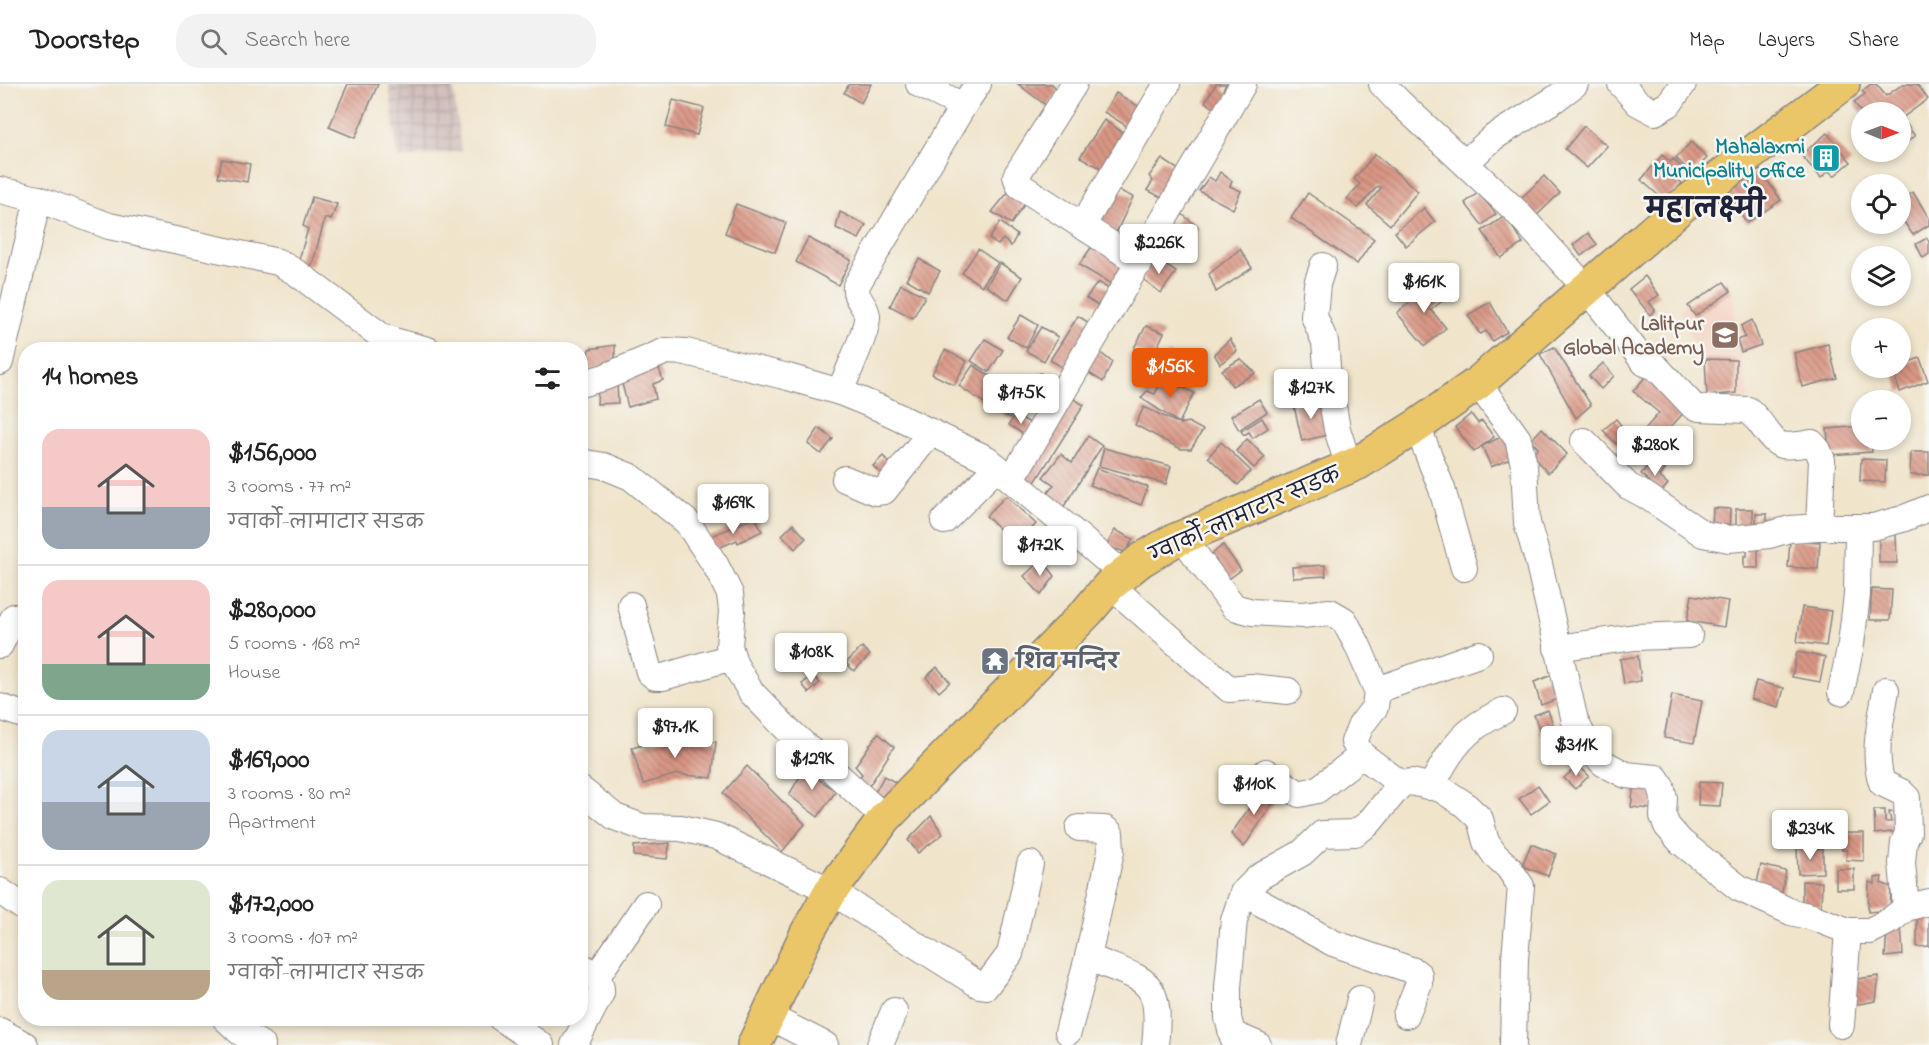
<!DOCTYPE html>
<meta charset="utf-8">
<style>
body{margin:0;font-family:"Indie Flower","Playpen Sans Deva",sans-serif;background:#f2f2f2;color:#222;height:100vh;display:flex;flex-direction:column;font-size:22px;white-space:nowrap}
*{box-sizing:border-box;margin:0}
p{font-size:20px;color:#767676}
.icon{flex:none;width:33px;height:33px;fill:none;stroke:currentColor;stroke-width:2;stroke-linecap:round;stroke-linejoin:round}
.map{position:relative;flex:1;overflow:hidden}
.panel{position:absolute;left:18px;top:258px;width:570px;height:684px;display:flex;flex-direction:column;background:#fff;border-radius:24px;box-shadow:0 3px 9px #0003}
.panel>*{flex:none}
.needle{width:39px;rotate:91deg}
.buttons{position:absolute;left:1851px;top:18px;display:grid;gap:12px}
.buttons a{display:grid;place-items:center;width:60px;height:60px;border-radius:50%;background:#fff;box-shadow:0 3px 9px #0003;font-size:30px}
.price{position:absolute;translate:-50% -51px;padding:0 14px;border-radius:6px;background:#fff;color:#222;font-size:20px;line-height:39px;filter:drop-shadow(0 2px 3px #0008)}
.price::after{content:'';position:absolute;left:50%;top:36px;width:18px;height:14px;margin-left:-9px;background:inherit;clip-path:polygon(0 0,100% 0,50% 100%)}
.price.selected{background:#ea580c;color:#fff}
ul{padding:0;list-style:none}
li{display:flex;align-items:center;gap:18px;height:150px;padding:0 24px}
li+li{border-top:2px solid #e0e0e0}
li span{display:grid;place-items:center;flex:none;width:168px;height:120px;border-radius:18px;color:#555}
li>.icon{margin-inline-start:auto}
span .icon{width:72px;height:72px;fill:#fffc;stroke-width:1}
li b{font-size:26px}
h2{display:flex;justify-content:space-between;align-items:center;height:72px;padding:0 24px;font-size:26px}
header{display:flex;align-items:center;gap:36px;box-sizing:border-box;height:84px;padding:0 30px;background:#fff;border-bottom:2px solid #e0e0e0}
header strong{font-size:28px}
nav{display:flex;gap:33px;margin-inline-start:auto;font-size:21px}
.search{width:420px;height:54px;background:#f2f2f2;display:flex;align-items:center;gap:15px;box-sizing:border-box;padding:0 21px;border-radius:24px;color:#767676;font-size:22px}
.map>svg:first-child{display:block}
.built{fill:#f5d3c1}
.industrial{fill:url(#industrial-grid)}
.building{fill:url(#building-back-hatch)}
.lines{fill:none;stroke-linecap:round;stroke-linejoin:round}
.minor-casing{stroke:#898383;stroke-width:28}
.major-casing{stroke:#898383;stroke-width:36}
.minor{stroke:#fff;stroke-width:26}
.major{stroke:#eac669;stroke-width:33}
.labels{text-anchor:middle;stroke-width:5;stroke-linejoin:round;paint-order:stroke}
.culture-label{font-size:21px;font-weight:bold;fill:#0d838f;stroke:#f6f6f2;text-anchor:end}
.education-label{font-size:21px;font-weight:bold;fill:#785e54;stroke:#f6f6f2;text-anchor:end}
.street-label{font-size:21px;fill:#22223b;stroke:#f6f6f2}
.worship-label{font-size:21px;font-weight:bold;fill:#5b616d;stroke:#f6f6f2;text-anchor:start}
.district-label{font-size:27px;font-weight:bold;fill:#22223b;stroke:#f6f6f2}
</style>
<header>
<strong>Doorstep</strong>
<div class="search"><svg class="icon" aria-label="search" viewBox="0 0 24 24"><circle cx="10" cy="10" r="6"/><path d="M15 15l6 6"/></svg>Search here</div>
<nav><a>Map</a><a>Layers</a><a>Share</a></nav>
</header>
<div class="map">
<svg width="1929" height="961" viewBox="0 0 1929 961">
<defs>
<pattern id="industrial-grid" width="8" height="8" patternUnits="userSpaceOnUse" patternTransform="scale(1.5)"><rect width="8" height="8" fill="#d1c0bc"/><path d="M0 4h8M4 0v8" fill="none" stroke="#b3a5a2"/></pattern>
<pattern id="building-back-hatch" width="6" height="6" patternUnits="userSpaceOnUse" patternTransform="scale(1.5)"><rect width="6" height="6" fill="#da9785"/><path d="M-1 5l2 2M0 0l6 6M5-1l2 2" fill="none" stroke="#b07b6e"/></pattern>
</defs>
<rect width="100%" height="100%" fill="#f6f6f2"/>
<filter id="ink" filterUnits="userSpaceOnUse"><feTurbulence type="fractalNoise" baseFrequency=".0167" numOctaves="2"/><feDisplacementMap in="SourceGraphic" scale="12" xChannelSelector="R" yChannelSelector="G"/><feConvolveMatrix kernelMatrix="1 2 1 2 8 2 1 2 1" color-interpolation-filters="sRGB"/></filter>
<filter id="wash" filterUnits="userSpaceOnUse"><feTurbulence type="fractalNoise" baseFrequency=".008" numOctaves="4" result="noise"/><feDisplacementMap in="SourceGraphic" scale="24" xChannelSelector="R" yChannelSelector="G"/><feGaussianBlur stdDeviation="1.35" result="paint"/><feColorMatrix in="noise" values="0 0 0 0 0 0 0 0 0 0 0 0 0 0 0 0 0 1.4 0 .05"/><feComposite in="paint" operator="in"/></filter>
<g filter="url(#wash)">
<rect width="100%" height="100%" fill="#f0e4cb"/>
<polygon class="built" points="1722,195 1733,207 1735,241 1751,234 1763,261 1742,269 1749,314 1705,313 1703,280 1679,226"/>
<polygon class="industrial" points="389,0 453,0 461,67 398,75"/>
<g id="blocks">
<g class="building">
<polygon points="348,0 378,0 355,54 329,43"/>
<polygon points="849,0 871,0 861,19 844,9"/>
<polygon points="1018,0 1052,0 1059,7 1048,23"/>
<polygon points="1216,0 1226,0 1223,6 1228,11 1220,28 1205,18"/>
<polygon points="1871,0 1876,0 1886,12 1903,0 1917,0 1928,15 1902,34 1915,52 1900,63 1900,28 1861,28 1854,18 1865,10 1862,7"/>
<polygon points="1116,9 1140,23 1128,43 1104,28"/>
<polygon points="673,16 704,24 697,51 666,43"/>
<polygon points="1104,36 1124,49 1108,88 1080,73"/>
<polygon points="1584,42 1607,62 1587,84 1565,65"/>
<polygon points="1827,49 1851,78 1834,92 1829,87 1821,94 1801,71"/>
<polygon points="1691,58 1707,74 1692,90 1676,74"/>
<polygon points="1375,70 1418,107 1390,141 1367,121 1381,104 1378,102 1358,124 1347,115 1360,100 1354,95"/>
<polygon points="1662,71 1671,78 1673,75 1684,85 1676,94 1682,99 1666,118 1641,96"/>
<polygon points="222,75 250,80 247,98 218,93"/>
<polygon points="1162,75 1179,86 1168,117 1147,106 1153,97 1149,92"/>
<polygon points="1760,86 1781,116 1747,139 1727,109"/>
<polygon points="1220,88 1232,97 1230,102 1241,107 1233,125 1199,107 1209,93 1215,97"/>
<polygon points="1544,92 1560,109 1534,134 1517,118"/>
<polygon points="1116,105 1133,113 1115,151 1094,142"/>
<polygon points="1009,107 1026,118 1011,140 992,128"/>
<polygon points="1479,108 1496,130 1482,141 1465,119"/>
<polygon points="1913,108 1929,134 1929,141 1913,151 1900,132 1900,116"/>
<polygon points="1308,109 1374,155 1357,180 1291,134"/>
<polygon points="312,113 337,120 331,136 325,134 312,182 298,179 308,145 303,142"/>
<polygon points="736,120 786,139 775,168 725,149"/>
<polygon points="1424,124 1435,138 1406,162 1395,148"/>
<polygon points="840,128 866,141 859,155 836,144"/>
<polygon points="1182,130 1198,143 1191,163 1168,151"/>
<polygon points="1505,132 1523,159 1501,174 1482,147"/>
<polygon points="1000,138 1017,151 1011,162 1003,155 998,161 989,155"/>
<polygon points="1588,149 1597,160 1581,172 1573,161"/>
<polygon points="808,154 851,176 838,201 796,178"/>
<polygon points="1927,154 1929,158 1929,170 1923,174 1916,160"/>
<polygon points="1095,158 1124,175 1111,200 1079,181"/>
<polygon points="978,165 998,179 982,202 962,189"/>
<polygon points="1240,165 1252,184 1216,208 1209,190"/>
<polygon points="1153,173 1176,188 1161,209 1143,195"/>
<polygon points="919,175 940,187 928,208 906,195"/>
<polygon points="1000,179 1022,193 1008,216 986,202"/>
<polygon points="1645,192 1659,211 1649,218 1655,226 1650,231 1629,205"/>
<polygon points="1098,198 1109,205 1099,222 1086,214"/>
<polygon points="1433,198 1446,214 1431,226 1446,244 1425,262 1397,229"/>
<polygon points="1724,198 1731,207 1695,232 1688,222"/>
<polygon points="901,200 925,212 913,234 890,222"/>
<polygon points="1490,218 1507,248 1492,257 1486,247 1480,250 1468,231"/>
<polygon points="1021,231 1038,241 1026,264 1007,253"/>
<polygon points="1078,232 1096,243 1068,287 1050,276"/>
<polygon points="1752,236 1761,261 1741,268 1737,256 1745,253 1741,242"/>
<polygon points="1146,242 1164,249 1152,274 1134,264"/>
<polygon points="1041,243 1058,253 1044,277 1026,267"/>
<polygon points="985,255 1003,266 989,288 971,277"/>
<polygon points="1230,255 1237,267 1220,280 1214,270"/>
<polygon points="1828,260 1837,294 1802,303 1794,269"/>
<polygon points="615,261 615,281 585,286 589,265"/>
<polygon points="1554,263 1591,321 1576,334 1540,270"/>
<polygon points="945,266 967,277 954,301 932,290"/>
<polygon points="1097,266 1112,278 1103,298 1086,287"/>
<polygon points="1167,269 1200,283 1192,303 1166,291 1169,285 1162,281"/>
<polygon points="1920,274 1928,297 1900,308 1892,284 1900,284 1900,281"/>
<polygon points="1240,275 1256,289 1232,302 1222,286"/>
<polygon points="1705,275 1736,276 1736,309 1707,312"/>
<polygon points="657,279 663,296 653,300 656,315 628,323 621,296"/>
<polygon points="1603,279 1614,292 1601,305 1589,292"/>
<polygon points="973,281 1003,300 989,322 959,302"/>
<polygon points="1650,288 1689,323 1658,357 1645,345 1659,329 1633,307"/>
<polygon points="1040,289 1057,300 1043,323 1026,312"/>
<polygon points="1163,294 1194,309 1179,339 1141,314 1147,307 1155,310"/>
<polygon points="617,297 618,319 597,320 598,303"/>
<polygon points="1006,304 1021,313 1010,334 994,325"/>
<polygon points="1069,312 1084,321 1032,403 1017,394"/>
<polygon points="1259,315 1267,328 1239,346 1231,332"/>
<polygon points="1320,316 1328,351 1302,357 1294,322"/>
<polygon points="1144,323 1180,340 1188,338 1203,346 1191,365 1181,365 1135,341"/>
<polygon points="1015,330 1033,341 1026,352 1009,341"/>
<polygon points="1471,330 1478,339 1482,337 1483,338 1494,353 1482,362 1505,351 1515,373 1491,383 1482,362 1474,368 1455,343"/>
<polygon points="1262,334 1268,344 1253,354 1249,348 1244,351 1241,347"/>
<polygon points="1616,335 1628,350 1616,360 1603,346"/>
<polygon points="1862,342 1862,356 1871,356 1872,368 1829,371 1827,345"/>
<polygon points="819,344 833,355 821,370 808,360"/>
<polygon points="1542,344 1567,370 1548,389 1531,371 1538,364 1531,356"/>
<polygon points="1088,352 1102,362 1061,427 1045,412 1054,401 1043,393 1061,370 1072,379"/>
<polygon points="1247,355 1265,373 1254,384 1236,367"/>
<polygon points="1630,355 1645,372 1635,382 1619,365"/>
<polygon points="1221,358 1251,387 1238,401 1208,373"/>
<polygon points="1104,364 1171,382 1166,400 1099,382"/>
<polygon points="1911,368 1929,368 1929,391 1910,391"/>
<polygon points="883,372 896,386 887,396 873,382"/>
<polygon points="1654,374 1666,384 1660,393 1668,400 1658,412 1649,405 1653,401 1641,390"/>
<polygon points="1861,375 1886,376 1885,398 1860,397"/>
<polygon points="1097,384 1148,403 1141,421 1090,401"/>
<polygon points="1006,412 1036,440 1016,461 986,432"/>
<polygon points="1713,424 1730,425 1729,448 1712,442"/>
<polygon points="1736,425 1753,425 1753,448 1736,443"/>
<rect x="1756" y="430" width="11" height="15"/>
<polygon points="755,433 762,447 738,459 737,456 709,468 703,456"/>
<polygon points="793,440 806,454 795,465 782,451"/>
<polygon points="1115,446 1133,455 1126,468 1106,463"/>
<polygon points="1896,450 1897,479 1879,479 1879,451"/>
<polygon points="1790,456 1820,458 1818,485 1788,483"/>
<polygon points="1223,461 1241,486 1226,497 1206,475"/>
<polygon points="1747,464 1758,464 1758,484 1744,484 1744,472 1747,472"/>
<polygon points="1042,475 1055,492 1041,511 1024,492"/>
<polygon points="1325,481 1326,492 1293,494 1292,483"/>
<polygon points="1872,505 1892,506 1890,536 1870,536"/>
<polygon points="1692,511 1728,517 1724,543 1687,537"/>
<polygon points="1802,523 1831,527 1826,562 1797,558"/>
<polygon points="862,563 870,571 854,587 846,579"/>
<polygon points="1797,568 1825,573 1820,598 1792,593"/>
<polygon points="1638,572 1641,597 1624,600 1620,575"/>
<polygon points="937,583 950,598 939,608 926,593"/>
<polygon points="813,591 820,599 809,609 802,600"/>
<polygon points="1552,591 1560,614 1541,621 1534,598"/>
<polygon points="1756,597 1784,604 1779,623 1751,615"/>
<polygon points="1672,611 1702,617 1694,659 1664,654"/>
<polygon points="1548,626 1555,646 1541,651 1534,631"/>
<polygon points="878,649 894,663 866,707 855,699 862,690 855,682"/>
<polygon points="671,653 716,658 712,694 677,690 643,700 632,664"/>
<polygon points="807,680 821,690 818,695 836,707 818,733 789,711"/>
<polygon points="1578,681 1589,692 1575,705 1564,694"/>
<polygon points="747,682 805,740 782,768 723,709"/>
<polygon points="884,692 900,701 886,723 872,714"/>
<polygon points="1699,698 1722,699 1720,722 1698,721"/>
<polygon points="1634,700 1654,703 1652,725 1631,723"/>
<polygon points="1265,701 1278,711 1244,763 1231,750"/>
<polygon points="1538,701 1549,717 1531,730 1519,715"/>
<polygon points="1874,726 1885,726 1885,738 1891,738 1889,728 1900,729 1901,747 1875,750"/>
<polygon points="931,732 943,750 918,769 908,756"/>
<polygon points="1841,749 1864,749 1864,777 1846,776 1847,766 1842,766"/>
<polygon points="670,759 667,775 634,772 634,762"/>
<polygon points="1531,760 1556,770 1548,792 1522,782"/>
<polygon points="1797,764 1823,764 1823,789 1798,790"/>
<polygon points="1761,781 1786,787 1781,813 1755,808"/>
<rect x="1836" y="785" width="18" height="20"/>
<polygon points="1882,793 1881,799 1891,803 1890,826 1868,828 1869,798 1875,800 1875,794"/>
<polygon points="1802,797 1822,798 1821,822 1802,821"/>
<polygon points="1917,829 1929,830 1929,862 1917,863"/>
<polygon points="1901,841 1903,871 1885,873 1887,847"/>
<polygon points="1879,892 1876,917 1853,921 1850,896"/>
</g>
</g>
</g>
<g filter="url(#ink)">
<use href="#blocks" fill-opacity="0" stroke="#898383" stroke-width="1.5"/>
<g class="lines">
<g class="minor-casing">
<g id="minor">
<polyline points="919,0 963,22"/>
<polyline points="1074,0 1016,92 1019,101 1140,179"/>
<path d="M1382 0 1398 17 1516 127 1587 205 1645 279 1656 283 1693 322 1699 324 1748 326C1759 333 1771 359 1782 361 1790 363 1803 360 1812 359L1818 366 1822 376 1819 443"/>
<polyline points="1621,0 1638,19 1655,28 1669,20 1683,0"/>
<polyline points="1465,79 1494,53 1555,15 1575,0"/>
<polyline points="0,106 38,115 109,142 278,178 297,189 381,252 394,257 428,266"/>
<polyline points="1082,142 1167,0"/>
<polyline points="1323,182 1317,200 1314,232 1325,258 1328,294 1337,345 1349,383"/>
<polyline points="0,278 38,115"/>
<polyline points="1478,299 1518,355 1524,381 1527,439 1539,480 1575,637 1589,664 1603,679 1626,691 1656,694 1661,702 1664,714 1663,732 1667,742 1681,758 1739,804 1791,828 1812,833 1848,847 1870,847 1891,836 1906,824 1929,818"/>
<polyline points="580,300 605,293 666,267 686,268 788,293 840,308 882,325 987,375 1123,490"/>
<path d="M840 308C846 291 868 247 867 232 866 220 854 215 856 202L963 22 978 0"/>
<polyline points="1417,342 1442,405 1464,484"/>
<polyline points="1584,357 1628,402 1645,411 1703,450 1729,455 1769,451 1790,445 1819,443 1873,443 1902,435 1929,424"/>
<polyline points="580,378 604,382 631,393 687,438 716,482 730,510 732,527 729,562 734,579 751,608 786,644 885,734"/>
<polyline points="1010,393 1017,386 1243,0"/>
<polyline points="845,395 876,408 884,407 931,348"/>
<polyline points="944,437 997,383"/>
<polyline points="1182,453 1234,523 1252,528 1302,531 1330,528 1344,536 1357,560 1377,606 1375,623 1361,641 1354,658 1362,671 1401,700"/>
<polyline points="1110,501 1229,605 1251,603 1288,607"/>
<polyline points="631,521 649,588 655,593 663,593 732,573"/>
<polyline points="0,561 14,533 26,534"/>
<polyline points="1557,564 1635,553 1689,551"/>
<polyline points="1377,606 1479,570"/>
<path d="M1886 606C1881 637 1872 668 1882 699L1901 708 1907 714 1908 749 1904 758 1902 779 1906 824"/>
<polyline points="1841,608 1851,560 1857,511 1858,444"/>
<polyline points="0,623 26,632"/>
<polyline points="1266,688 1299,710 1317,706 1362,671"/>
<path d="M1431 703C1442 682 1454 659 1474 644 1483 637 1493 632 1503 627"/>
<polyline points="580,705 615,733 642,743 681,744 716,752 831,807 979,901 986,902 1010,870 1030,780"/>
<polyline points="0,807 26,825"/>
<polyline points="1243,809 1333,859 1414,887 1419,891 1419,899 1406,931"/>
<path d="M1088 873C1143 898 1163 889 1155 961"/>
<polyline points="597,892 646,820"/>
<polyline points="768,932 825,961"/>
<polyline points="225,934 240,948 262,961"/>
<polyline points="501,934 541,961"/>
<polyline points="1841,941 1848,847"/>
<polyline points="0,947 25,961"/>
<polyline points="1068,948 1088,873 1111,767 1110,749 1105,745 1079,744"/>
<polyline points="1232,950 1258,961"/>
<path d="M574 961 601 909C602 893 592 889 580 881"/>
<polyline points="880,961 894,927"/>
<polyline points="1235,961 1228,934 1228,903 1234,836 1243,809 1259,793 1302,769 1322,750 1355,749 1368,740 1401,700 1411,698 1441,705 1464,720 1480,735 1486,758 1495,771 1508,783 1521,802 1515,875 1513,961"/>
<polyline points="1349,961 1360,915"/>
</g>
</g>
<g class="major-casing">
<polyline id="major" points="754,961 807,849 831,807 885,734 1087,528 1110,501 1141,476 1171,458 1358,379 1417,342 1478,299 1682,122 1843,0"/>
</g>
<use href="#minor" class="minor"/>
<use href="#major" class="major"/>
</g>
</g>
<defs>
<g id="building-square" transform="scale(1.5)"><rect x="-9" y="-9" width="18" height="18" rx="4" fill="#0f9aa8" stroke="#f6f6f2"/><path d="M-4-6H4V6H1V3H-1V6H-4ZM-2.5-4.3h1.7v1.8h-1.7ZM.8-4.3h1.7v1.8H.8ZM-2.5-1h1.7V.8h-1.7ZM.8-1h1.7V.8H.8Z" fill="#fff"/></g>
<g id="school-square" transform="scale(1.5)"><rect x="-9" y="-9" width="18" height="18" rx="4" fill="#8d6e63" stroke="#f6f6f2"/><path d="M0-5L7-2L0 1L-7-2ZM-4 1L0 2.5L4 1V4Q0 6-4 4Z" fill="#fff"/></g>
<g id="temple-square" transform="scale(1.5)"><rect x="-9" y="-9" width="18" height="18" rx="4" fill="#6b7280" stroke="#f6f6f2"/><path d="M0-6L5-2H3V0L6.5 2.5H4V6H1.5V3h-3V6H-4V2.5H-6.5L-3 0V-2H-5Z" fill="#fff"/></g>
</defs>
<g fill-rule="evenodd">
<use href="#building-square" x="1826" y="74"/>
<use href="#school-square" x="1725" y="251"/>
<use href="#temple-square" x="995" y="577"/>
</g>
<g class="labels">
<g class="culture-label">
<text x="1805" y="69">Mahalaxmi<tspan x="1805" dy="24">Municipality office</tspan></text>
</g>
<g class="education-label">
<text x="1704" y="246">Lalitpur<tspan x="1704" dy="24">Global Academy</tspan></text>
</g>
<g class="street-label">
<text transform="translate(1245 430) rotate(-24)" y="7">ग्वार्को-लामाटार सडक</text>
</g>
<g class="worship-label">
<text x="1016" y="584">शिव मन्दिर</text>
</g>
<g class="district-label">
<text x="1705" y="133">महालक्ष्मी</text>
</g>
</g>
</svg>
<div class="buttons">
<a><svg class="needle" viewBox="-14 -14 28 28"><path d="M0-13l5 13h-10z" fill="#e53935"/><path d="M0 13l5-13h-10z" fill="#767676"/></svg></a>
<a><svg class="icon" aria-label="locate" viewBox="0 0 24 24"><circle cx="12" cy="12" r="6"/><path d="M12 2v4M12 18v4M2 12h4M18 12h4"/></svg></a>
<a><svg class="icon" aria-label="layers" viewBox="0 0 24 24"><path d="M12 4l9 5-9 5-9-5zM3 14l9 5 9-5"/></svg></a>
<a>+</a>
<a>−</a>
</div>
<b class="price" style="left:1159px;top:191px">$226K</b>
<b class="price" style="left:1424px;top:230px">$161K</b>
<b class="price selected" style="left:1170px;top:315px">$156K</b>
<b class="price" style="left:1311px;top:336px">$127K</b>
<b class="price" style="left:1021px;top:341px">$175K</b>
<b class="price" style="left:1655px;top:393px">$280K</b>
<b class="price" style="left:733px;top:451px">$169K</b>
<b class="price" style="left:1040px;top:493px">$172K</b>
<b class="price" style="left:811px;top:600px">$108K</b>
<b class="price" style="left:675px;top:675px">$97.1K</b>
<b class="price" style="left:1576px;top:693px">$311K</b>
<b class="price" style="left:812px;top:707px">$129K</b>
<b class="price" style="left:1254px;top:732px">$110K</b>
<b class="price" style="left:1810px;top:777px">$234K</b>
<section class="panel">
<h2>14 homes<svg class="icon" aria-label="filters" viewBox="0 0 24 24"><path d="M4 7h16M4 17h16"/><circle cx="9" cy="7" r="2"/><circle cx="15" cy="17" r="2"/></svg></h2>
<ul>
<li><span style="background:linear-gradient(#f6c9c9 65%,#9aa5b1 0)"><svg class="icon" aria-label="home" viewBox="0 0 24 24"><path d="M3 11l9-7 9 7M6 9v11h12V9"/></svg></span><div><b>$156,000</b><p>3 rooms · 77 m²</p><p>ग्वार्को-लामाटार सडक</p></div></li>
<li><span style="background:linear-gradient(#f6c9c9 70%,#7fa58c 0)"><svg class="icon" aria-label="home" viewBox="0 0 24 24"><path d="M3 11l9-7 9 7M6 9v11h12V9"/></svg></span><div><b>$280,000</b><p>5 rooms · 168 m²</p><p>House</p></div></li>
<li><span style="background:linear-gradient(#c9d6e8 60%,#9aa5b1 0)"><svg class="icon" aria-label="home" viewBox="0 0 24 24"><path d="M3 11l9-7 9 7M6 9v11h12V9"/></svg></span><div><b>$169,000</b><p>3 rooms · 80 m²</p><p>Apartment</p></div></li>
<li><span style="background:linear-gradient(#dfe7d0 75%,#b9a48a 0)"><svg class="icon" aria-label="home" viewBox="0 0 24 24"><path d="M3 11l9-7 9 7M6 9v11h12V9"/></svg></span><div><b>$172,000</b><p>3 rooms · 107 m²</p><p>ग्वार्को-लामाटार सडक</p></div></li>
</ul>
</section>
</div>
